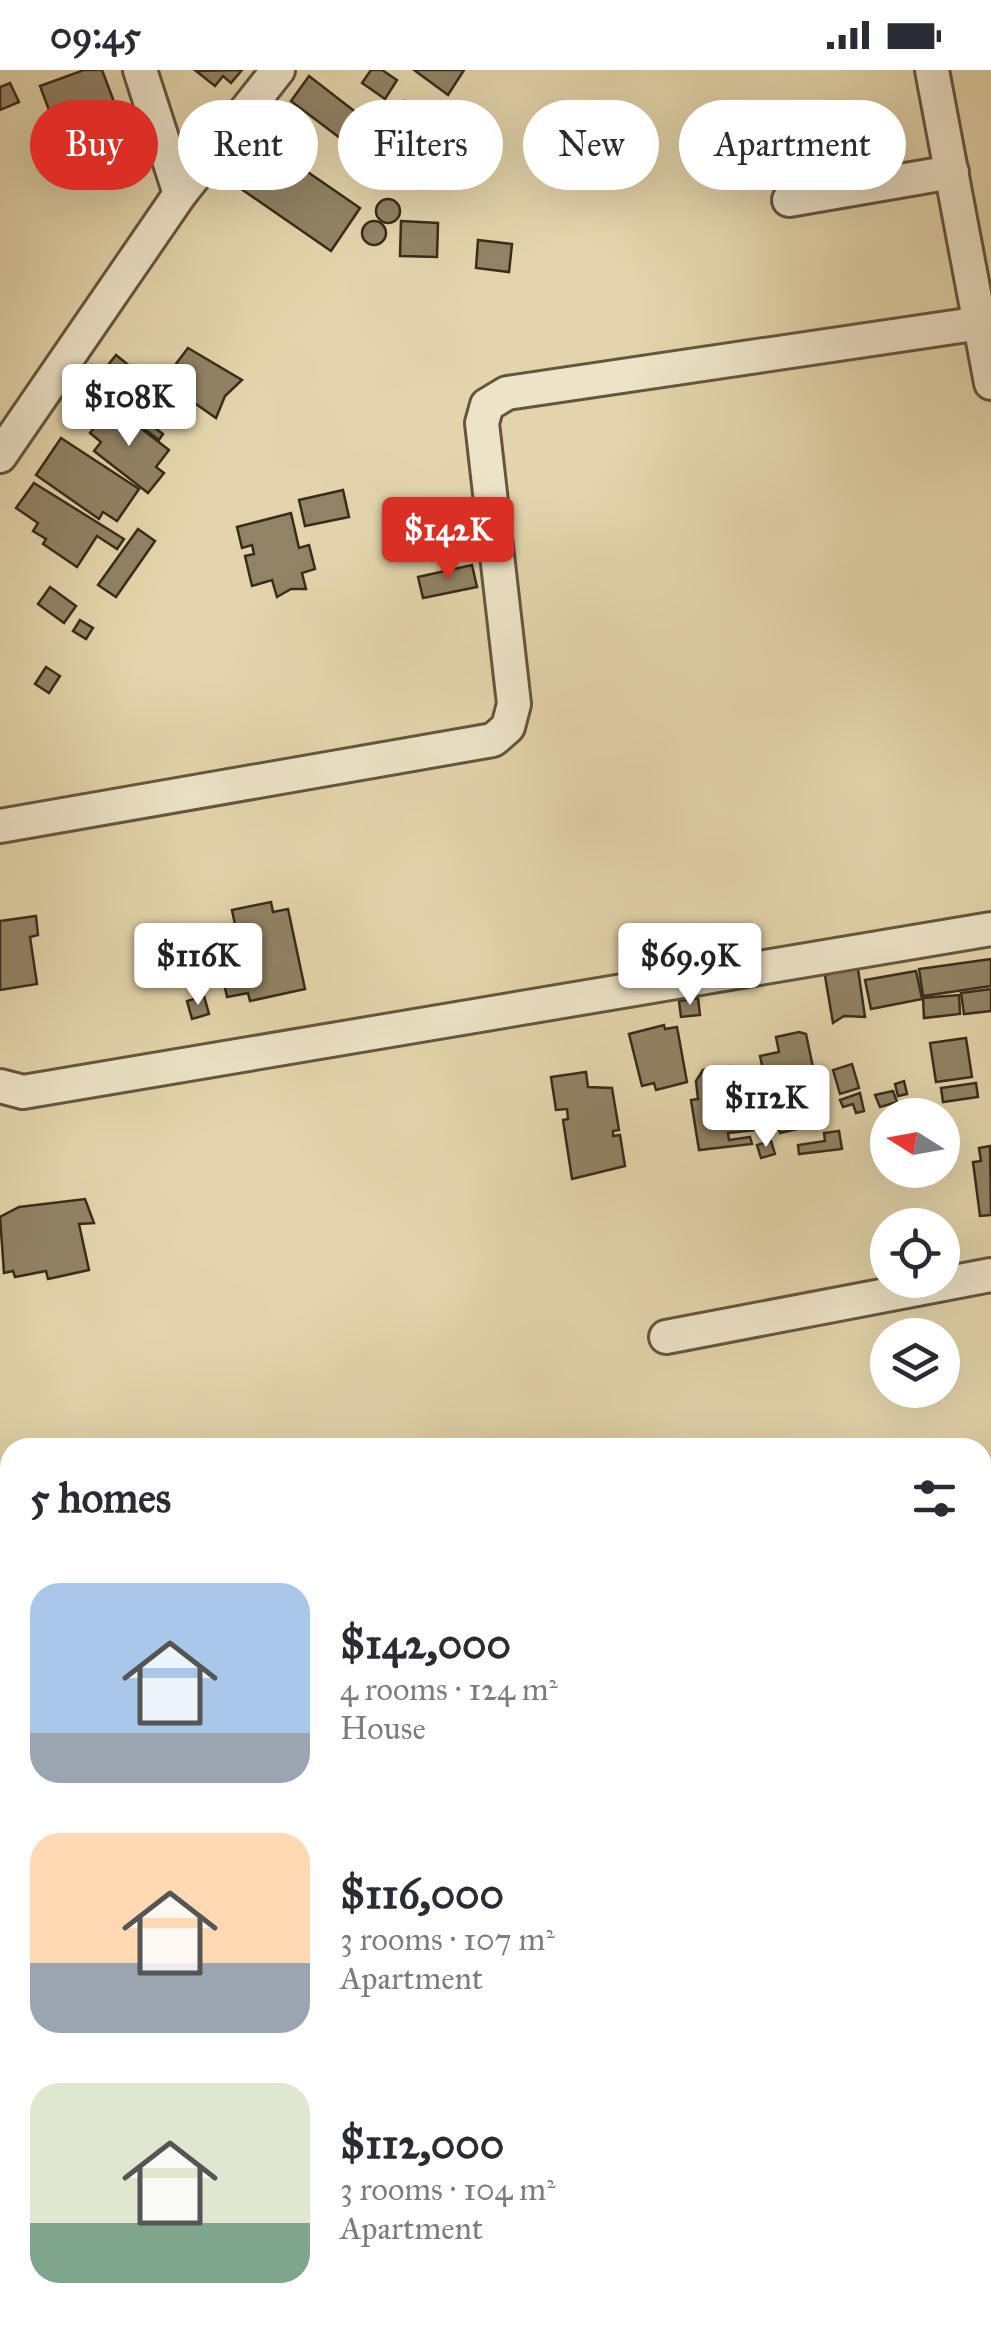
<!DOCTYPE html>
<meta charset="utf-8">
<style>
body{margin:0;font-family:"IM FELL Great Primer",serif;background:#f7f7f7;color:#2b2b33;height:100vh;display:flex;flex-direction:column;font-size:38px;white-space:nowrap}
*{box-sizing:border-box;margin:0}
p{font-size:32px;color:#7c7c81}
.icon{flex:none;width:55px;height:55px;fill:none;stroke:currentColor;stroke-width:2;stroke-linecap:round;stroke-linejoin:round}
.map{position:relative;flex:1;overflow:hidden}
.drawer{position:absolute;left:0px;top:1368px;width:992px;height:892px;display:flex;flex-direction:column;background:#fff;border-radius:30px 30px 0 0;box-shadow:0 10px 40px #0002}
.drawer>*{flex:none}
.banner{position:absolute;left:30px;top:30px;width:932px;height:90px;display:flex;gap:20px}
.needle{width:65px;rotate:281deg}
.controls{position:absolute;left:870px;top:1028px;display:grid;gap:20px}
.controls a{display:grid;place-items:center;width:90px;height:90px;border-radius:50%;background:#fff;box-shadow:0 10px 40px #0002;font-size:50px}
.price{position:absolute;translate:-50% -85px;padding:0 22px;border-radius:10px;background:#fff;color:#222;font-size:32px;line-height:65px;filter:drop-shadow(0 2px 5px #0008)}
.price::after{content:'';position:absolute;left:50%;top:60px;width:30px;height:22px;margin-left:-15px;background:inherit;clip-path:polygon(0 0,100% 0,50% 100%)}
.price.on{background:#d93025;color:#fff}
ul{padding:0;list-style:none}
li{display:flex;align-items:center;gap:30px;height:250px;padding:0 30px}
li span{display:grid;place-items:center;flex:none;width:280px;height:200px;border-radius:30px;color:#555}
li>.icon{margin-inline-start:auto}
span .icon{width:120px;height:120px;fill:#fffc;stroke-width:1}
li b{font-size:42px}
h2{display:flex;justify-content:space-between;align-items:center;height:120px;padding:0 30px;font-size:42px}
.pill{padding:0 35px;border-radius:45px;background:#fff;box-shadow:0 10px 40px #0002;font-size:35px;line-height:90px}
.pill.on{background:#d93025;color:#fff}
.status{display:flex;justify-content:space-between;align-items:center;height:70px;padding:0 50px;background:#fff;direction:ltr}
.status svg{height:28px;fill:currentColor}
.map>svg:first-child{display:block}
.building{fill:#918365;stroke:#392c1a;stroke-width:2.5}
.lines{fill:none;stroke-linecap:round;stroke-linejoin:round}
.street-casing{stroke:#64563e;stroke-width:38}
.street{stroke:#ede3c8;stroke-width:32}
</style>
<div class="status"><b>09:45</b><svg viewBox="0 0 49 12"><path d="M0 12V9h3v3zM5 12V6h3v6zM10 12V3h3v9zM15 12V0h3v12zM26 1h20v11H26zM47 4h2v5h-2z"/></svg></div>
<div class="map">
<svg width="991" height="2258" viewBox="0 0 991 2258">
<rect width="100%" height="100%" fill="#e3d4ab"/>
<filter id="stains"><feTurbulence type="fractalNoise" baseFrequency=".002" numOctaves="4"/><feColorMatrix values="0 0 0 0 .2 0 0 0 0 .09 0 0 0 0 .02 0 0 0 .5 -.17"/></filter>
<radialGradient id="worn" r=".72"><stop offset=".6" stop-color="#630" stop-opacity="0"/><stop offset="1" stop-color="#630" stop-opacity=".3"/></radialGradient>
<g class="building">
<polygon points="84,0 102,0 116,37 56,59 40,16"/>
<polygon points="242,0 231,13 223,6 215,16 196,1"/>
<polygon points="371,0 382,0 397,10 385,29 362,13"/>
<polygon points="414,0 464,0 448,25"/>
<polygon points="309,6 362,47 344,71 291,31"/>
<polygon points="10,13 19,32 0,40 0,17"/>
<polygon points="405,31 419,41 411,51 398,41"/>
<polygon points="107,42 112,54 121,50 133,81 76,103 74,96 53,104 48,93 42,95 34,75"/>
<polygon points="358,59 387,80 375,95 348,74"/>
<polygon points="251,63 360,138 331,181 234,114 255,84 243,76"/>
<polygon points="401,68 415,80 392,108 377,96"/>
<circle cx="388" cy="141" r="12"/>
<circle cx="374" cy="163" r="12"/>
<polygon points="401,151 438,153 437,187 400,186"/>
<polygon points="478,170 512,174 509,202 476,198"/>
<polygon points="188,278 242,310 225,326 216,348 163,311"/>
<polygon points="116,285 132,298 117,318 100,305"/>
<polygon points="111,335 169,380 156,397 164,403 148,423 94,381 101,372 90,363"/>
<polygon points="147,352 163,364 159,370 143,358"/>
<polygon points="61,368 139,419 117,451 103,442 99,449 36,405"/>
<polygon points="34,413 124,469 117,479 97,466 77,497 43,474 46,469 33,461 38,453 16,438"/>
<polygon points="343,420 349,447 305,456 299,430"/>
<polygon points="291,443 299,478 309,475 315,499 302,503 306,519 291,519 277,527 272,510 252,516 245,486 254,484 252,475 242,478 237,457"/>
<polygon points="138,459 155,471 116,527 98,515"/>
<polygon points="472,495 477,517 423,528 418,507"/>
<polygon points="50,517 76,536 64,553 38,534"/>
<polygon points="80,550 93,558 86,569 73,561"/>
<polygon points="46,597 60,606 49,623 35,614"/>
<polygon points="271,832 273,842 288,839 305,919 250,931 248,923 227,927 221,899 243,894 232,840"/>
<polygon points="36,846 38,865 30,867 37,914 0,920 0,851"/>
<polygon points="991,889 991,916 923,926 919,899"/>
<polygon points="839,899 858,899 865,947 844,946 833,953 825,906"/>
<polygon points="916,901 922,929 871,939 865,910"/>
<polygon points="991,919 991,941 964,944 961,923"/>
<polygon points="959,925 960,944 924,948 923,928"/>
<polygon points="204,926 209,944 192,949 187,931"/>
<polygon points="698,928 700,945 681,947 679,931"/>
<polygon points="664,955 665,959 677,957 687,1012 656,1020 654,1013 642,1016 629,964"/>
<polygon points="799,962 806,964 814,1002 818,1001 823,1053 780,1063 779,1059 772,1061 769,1021 763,1022 758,1001 763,1000 760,986 779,982 776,967"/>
<polygon points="966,968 972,1007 936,1012 930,973"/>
<polygon points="852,994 859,1018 840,1024 833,1000"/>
<polygon points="729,996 734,1004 752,1004 762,1039 752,1040 756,1060 728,1063 729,1070 750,1067 752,1074 699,1080 691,1030 698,1029 696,1011 703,1000"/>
<polygon points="586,1002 588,1017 612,1018 619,1060 613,1061 613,1066 620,1065 625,1096 572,1109 563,1050 568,1049 567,1039 556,1040 551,1007"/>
<polygon points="904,1011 907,1024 898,1026 895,1014"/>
<polygon points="976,1013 978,1027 943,1032 941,1018"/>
<polygon points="893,1021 897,1032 880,1037 875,1025"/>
<polygon points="860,1023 864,1041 856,1043 853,1034 843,1037 840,1030"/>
<polygon points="839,1061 842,1079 799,1084 798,1075 825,1071 824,1063"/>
<polygon points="771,1071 775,1084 761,1088 757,1075"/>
<polygon points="990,1076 991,1145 980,1146 973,1092 981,1091 979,1078"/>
<polygon points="85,1129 94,1153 79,1154 89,1200 48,1209 46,1201 15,1207 13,1201 4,1203 0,1147 19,1137"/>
<polygon points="190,2250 233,2250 234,2258 150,2258 150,2254"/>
<polygon points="647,2250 731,2250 732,2254 746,2253 746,2258 647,2258"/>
</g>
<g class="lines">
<g class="street-casing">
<g id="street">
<polyline points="140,0 180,124"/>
<polyline points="932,0 991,313"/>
<polyline points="789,130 952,102"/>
<polyline points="0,386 180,124 278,0"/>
<polyline points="0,756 493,670 508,657 514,634 482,353 487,335 507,323 981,253"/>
<polyline points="0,1016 23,1022 991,859"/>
<polyline points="666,1267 991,1205"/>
<polyline points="0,1616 10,1681"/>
<polyline points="0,1982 10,1980"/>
<polyline points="982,2060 991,2058"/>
<polyline points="90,2250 91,2258"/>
<polyline points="595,2250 596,2258"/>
</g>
</g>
<use href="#street" class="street"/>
</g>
<rect width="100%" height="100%" filter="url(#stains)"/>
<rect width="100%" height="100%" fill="url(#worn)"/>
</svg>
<div class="controls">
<a><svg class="needle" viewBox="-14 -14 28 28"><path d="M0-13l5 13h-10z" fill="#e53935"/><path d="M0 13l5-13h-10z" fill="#7c7c81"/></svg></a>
<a><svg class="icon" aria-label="locate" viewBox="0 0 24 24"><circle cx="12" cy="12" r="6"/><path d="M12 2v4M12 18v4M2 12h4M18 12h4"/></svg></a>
<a><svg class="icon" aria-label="layers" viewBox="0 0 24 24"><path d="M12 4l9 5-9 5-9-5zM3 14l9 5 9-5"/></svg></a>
</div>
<b class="price" style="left:129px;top:379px">$108K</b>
<b class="price on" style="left:448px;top:512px">$142K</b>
<b class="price" style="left:198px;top:938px">$116K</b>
<b class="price" style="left:690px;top:938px">$69.9K</b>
<b class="price" style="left:766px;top:1080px">$112K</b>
<div class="banner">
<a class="pill on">Buy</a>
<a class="pill">Rent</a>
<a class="pill">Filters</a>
<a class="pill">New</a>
<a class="pill">Apartment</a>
</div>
<section class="drawer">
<h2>5 homes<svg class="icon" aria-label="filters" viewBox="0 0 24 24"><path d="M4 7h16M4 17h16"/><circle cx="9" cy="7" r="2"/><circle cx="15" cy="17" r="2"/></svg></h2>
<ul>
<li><span style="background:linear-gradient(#a9c7e8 75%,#9aa5b1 0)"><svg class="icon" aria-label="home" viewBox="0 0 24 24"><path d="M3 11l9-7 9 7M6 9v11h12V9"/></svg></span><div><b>$142,000</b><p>4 rooms · 124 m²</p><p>House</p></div></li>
<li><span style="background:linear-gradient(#ffd9b3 65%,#9aa5b1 0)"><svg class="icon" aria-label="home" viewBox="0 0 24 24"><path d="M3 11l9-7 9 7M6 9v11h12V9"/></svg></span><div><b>$116,000</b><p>3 rooms · 107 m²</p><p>Apartment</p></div></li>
<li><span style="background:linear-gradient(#dfe7d0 70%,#7fa58c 0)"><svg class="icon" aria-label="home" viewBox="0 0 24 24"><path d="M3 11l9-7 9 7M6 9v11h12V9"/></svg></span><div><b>$112,000</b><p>3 rooms · 104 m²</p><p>Apartment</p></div></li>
</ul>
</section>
</div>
